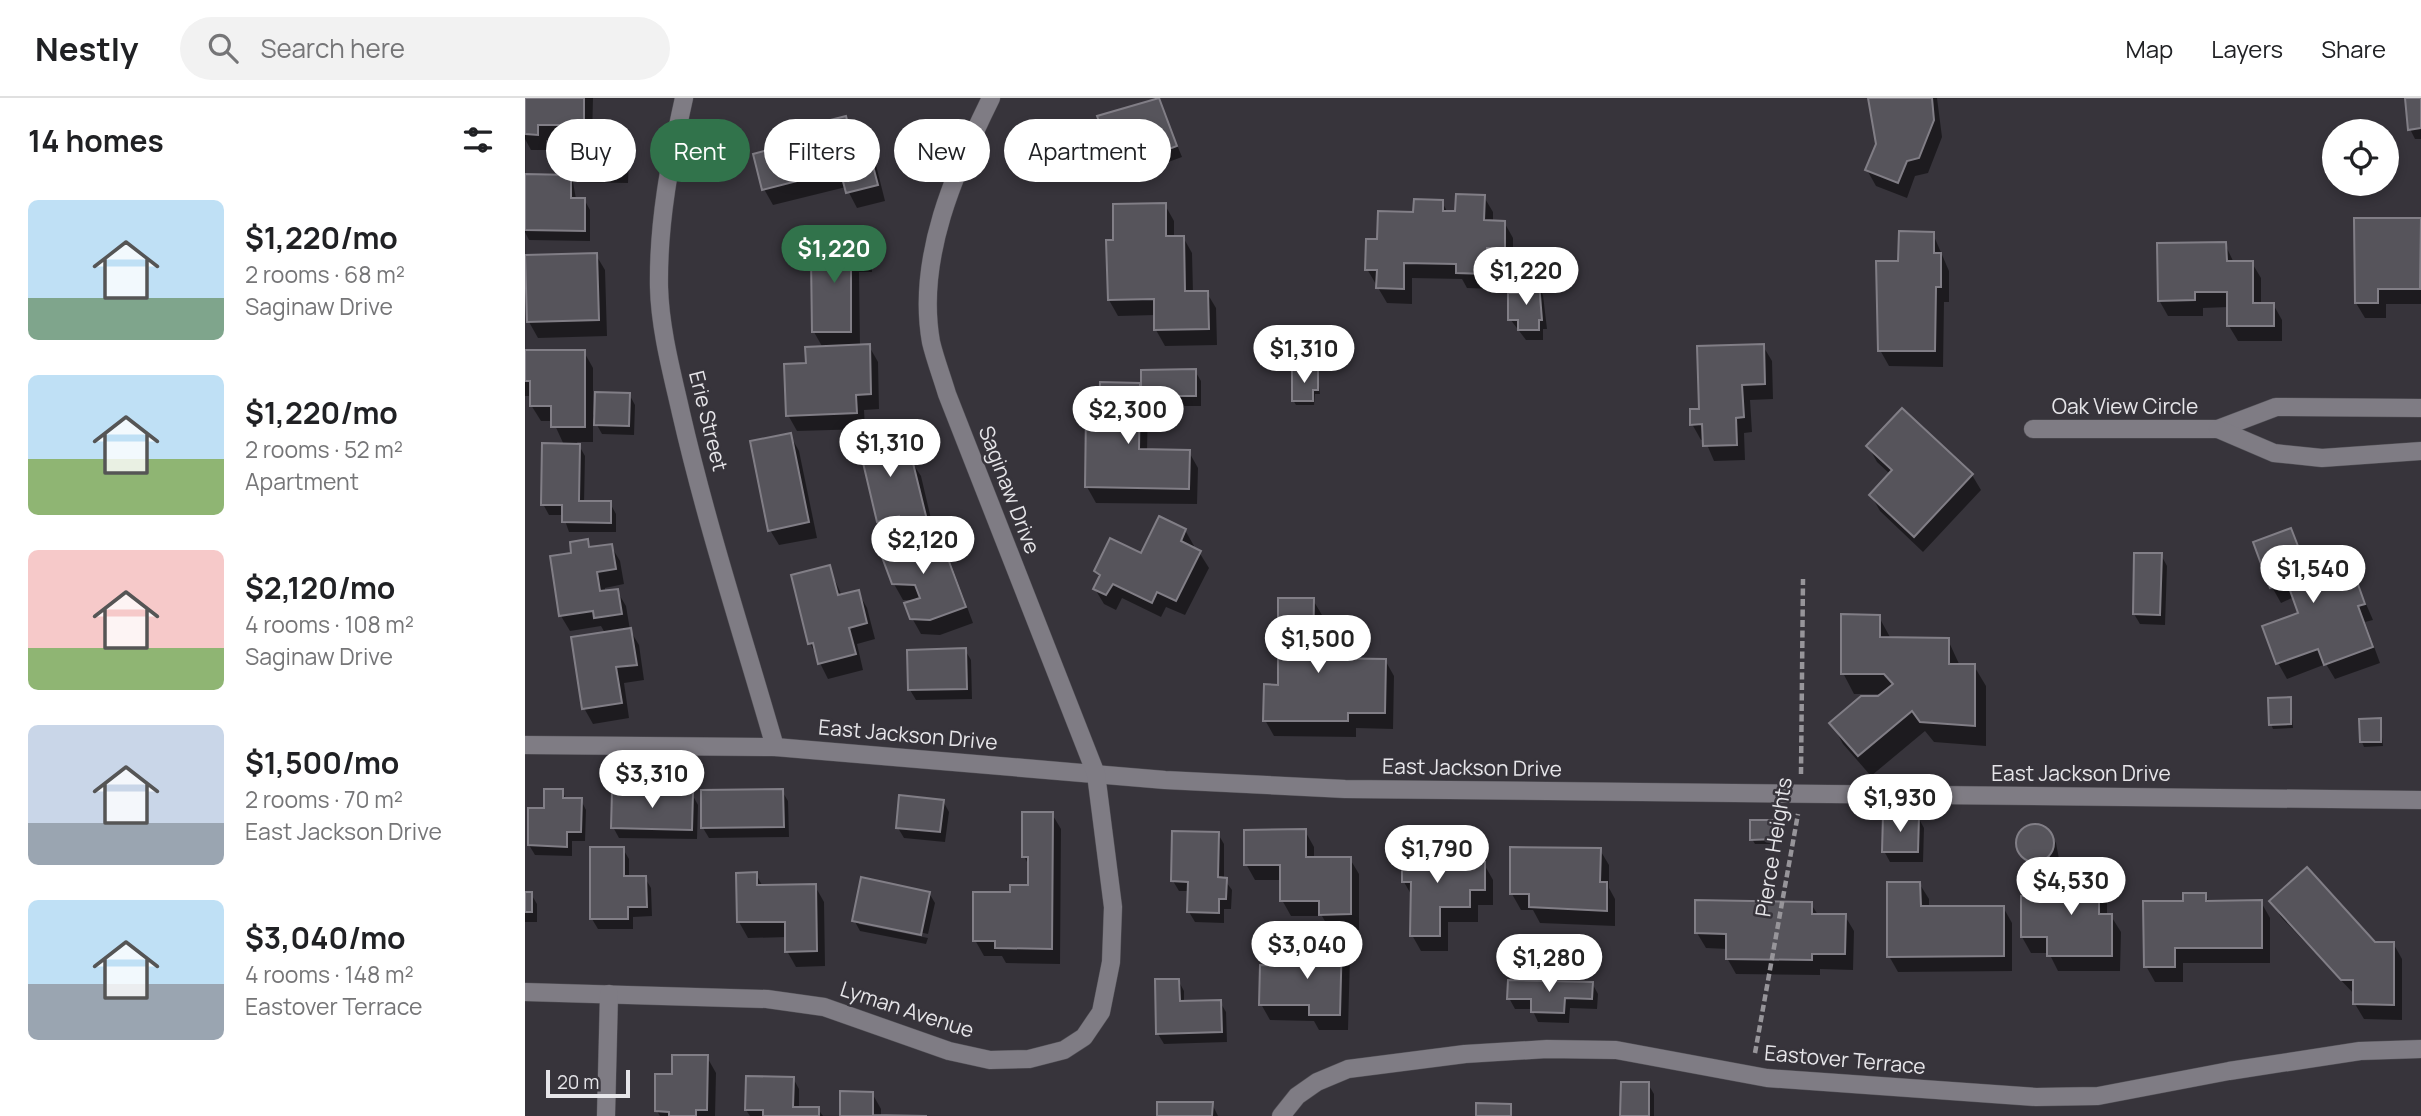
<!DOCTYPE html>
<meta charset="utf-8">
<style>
body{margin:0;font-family:Manrope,sans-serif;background:#f2f2f2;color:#202124;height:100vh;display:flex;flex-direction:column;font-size:26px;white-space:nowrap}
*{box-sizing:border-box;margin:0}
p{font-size:23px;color:#757577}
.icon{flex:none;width:38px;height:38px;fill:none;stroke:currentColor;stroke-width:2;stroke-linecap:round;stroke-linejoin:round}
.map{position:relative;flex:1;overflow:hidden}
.drawer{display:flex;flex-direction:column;background:#fff;width:525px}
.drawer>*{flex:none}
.top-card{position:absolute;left:21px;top:21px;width:665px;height:63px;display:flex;gap:14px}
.controls{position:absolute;left:1797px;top:21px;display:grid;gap:14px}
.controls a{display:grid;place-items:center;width:77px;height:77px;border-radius:50%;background:#fff;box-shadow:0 4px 10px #0003;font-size:35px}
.scale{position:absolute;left:21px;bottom:18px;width:84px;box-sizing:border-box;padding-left:7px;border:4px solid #e6e5e9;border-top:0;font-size:19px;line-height:24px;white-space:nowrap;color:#e6e5e9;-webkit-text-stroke:5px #37343b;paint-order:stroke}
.price{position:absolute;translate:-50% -60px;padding:0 16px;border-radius:24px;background:#fff;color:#222;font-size:23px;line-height:46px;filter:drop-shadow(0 2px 4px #0008)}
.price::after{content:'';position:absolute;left:50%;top:42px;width:21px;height:16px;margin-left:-10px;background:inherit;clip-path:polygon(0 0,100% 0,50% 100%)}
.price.current{background:#31734b;color:#fff}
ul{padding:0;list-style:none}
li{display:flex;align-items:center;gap:21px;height:175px;padding:0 28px}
li span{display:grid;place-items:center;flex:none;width:196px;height:140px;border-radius:10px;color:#555}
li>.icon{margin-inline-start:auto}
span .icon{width:84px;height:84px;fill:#fffc;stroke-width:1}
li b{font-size:30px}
h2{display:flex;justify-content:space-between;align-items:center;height:84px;padding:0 28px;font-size:30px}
.tag{padding:0 24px;border-radius:32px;background:#fff;box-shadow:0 4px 10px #0003;font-size:24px;line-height:63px}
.tag.current{background:#31734b;color:#fff}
header{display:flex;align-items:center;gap:42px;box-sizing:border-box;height:98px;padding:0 35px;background:#fff;border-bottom:2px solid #e0e0e0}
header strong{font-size:33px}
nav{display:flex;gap:38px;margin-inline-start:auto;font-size:24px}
.search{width:490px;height:63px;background:#f2f2f2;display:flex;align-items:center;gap:18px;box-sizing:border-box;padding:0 24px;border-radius:38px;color:#757577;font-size:26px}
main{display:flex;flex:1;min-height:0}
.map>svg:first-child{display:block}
.shadow{fill:#0007}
.building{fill:#56545b;stroke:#817e86;stroke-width:2}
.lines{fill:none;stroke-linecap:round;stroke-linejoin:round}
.minor-casing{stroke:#525056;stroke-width:19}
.path{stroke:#97959a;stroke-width:4.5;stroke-dasharray:7 3.5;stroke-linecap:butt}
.minor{stroke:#7f7c84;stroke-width:18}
.labels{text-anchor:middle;stroke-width:5;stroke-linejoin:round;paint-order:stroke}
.street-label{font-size:21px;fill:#e6e5e9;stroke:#37343b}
</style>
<header>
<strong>Nestly</strong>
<div class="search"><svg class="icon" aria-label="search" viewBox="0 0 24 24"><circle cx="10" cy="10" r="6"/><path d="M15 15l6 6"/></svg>Search here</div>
<nav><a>Map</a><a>Layers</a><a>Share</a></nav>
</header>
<main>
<section class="drawer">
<h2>14 homes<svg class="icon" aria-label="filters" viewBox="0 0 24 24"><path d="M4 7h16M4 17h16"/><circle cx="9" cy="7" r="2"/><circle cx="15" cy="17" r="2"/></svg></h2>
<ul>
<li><span style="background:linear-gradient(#bfe0f5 70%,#7fa58c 0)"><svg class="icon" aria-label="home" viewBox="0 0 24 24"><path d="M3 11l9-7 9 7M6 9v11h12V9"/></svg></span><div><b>$1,220/mo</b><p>2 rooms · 68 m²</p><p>Saginaw Drive</p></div></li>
<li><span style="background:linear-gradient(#bfe0f5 60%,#8fb573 0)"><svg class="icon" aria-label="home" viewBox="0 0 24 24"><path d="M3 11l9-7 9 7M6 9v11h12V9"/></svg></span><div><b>$1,220/mo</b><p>2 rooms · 52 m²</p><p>Apartment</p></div></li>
<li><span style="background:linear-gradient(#f6c9c9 70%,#8fb573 0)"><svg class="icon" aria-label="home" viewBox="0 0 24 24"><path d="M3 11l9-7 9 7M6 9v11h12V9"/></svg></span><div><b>$2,120/mo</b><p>4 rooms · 108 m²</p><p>Saginaw Drive</p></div></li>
<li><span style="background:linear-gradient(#c9d6e8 70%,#9aa5b1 0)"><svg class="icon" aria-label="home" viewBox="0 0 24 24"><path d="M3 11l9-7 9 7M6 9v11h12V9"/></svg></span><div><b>$1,500/mo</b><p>2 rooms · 70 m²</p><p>East Jackson Drive</p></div></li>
<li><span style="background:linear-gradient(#bfe0f5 60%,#9aa5b1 0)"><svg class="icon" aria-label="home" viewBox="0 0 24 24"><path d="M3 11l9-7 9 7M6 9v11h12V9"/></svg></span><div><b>$3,040/mo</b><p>4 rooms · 148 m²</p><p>Eastover Terrace</p></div></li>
</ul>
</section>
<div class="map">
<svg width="1896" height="1018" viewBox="0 0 1896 1018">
<rect width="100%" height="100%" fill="#37343b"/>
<g class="shadow">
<polygon points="0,0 68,0 67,42 21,42 21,52 6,52 0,41"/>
<polygon points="1345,0 1412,0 1417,39 1403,75 1390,78 1382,100 1351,88 1342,72 1353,46"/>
<polygon points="1881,0 1896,0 1896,41 1890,41 1885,31"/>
<polygon points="633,1 657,59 599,80 574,19 598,10 600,14"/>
<polygon points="320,20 329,36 334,54 342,52 351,67 360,103 332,110 321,89 248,107 239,91 230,57 271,47"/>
<polygon points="98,49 104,59 103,85 48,84 51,101 59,101 65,112 65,143 4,142 0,134 0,78 47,79 44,73"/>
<polygon points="959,99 968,114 968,124 979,124 988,140 988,165 970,165 969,191 942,190 937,181 887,180 887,206 862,205 842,171 854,143 890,116 917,104 923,115 932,115"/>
<polygon points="640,107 649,123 649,140 658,139 667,155 668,195 682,195 691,210 692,247 640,248 631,232 631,217 593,218 584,202 590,144"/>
<polygon points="1831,122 1896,122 1896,206 1861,206 1861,220 1840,220 1831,205"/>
<polygon points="1408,136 1424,173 1424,204 1419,204 1418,269 1364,268 1355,252 1375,165"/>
<polygon points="338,140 347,156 347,174 334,174 335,249 344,248 353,264 354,311 339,312 340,331 272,333 263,317 283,267 298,250 289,234 304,161"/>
<polygon points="1700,146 1709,165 1727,165 1736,180 1736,207 1748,206 1757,222 1757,243 1713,243 1704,228 1704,209 1678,210 1678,218 1643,218 1634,202"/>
<polygon points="71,157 80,172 82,238 13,240 4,224"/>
<polygon points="1012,186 1018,197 1022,231 1018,231 1018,242 1001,242 985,221 995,197"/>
<polygon points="1238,248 1247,263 1248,301 1225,302 1227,334 1219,335 1220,362 1189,363 1180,342 1176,342 1167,326"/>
<polygon points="0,254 59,254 68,270 68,317 104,296 110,307 109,337 77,336 68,320 68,344 52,344 60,358 59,405 85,405 91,416 91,434 44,434 38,417 24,417 18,406 39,347 28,323 16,323 6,307 7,298 0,298"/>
<polygon points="670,273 676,283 676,308 623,308 622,353 664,354 673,370 672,406 571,405 562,389 576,316 614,287 618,294"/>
<polygon points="792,273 795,296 790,296 789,307 771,307 768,302"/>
<polygon points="356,330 364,344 371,342 382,364 386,363 396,378 410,438 392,442 415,444 424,460 448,525 415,537 396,536 387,520 393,502 378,502 369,486 388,443 382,434 363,439 354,423"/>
<polygon points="265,337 274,353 292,440 254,447 245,432"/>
<polygon points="1343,348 1447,377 1456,392 1398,454 1355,413 1346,397 1365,376 1352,364"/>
<polygon points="660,432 669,448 668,451 674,454 684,470 660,517 641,509 636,519 597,500 591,512 579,506 570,491 575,481 571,473 616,458"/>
<polygon points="1766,432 1787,480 1824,467 1848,522 1840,524 1855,565 1810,581 1801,566 1762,581 1753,565 1775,516 1769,499 1756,505 1747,489"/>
<polygon points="62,443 67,451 86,448 95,463 99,486 80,490 80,494 92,493 101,508 105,532 114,547 119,582 99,585 104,620 68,626 59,610 80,535 76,528 45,533 36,518 48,457"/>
<polygon points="1636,457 1642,468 1640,527 1615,526 1609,516"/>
<polygon points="304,469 317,498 333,494 342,510 350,541 332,546 338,572 303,581 285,545"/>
<polygon points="788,502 797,517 797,562 860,562 869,578 868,631 831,630 831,639 749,638 740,622"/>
<polygon points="1354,519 1366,541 1423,542 1435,568 1449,568 1461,588 1461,648 1409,644 1400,633 1346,678 1318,646 1307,625 1359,596 1329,596 1318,575"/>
<polygon points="440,552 446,562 447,601 391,602 385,592"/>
<polygon points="1765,601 1768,630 1748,631 1746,626"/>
<polygon points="1855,621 1858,648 1839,649 1837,644"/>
<polygon points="37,693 42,702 56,702 61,712 60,743 47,743 47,758 10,757 4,747 21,712"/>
<polygon points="257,693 263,703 264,739 184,740 178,730"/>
<polygon points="167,696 173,707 172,741 94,740 88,729"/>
<polygon points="418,703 424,714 420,744 379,740 373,730"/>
<polygon points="527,716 536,731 535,866 481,865 477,858 459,858 450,842 487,796 504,789 504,768 499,758"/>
<polygon points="1393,719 1399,730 1398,764 1365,764 1359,753"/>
<polygon points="1250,724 1253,746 1230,746 1227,741"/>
<polygon points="1510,727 1524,734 1531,745 1534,761 1525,772 1509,773 1493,749 1493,742 1503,729"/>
<polygon points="780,733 789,749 789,761 825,761 834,776 834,832 805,832 797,818 766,818 757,802 757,782 730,782 721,766"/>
<polygon points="693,736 699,746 699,781 707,792 706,811 699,811 699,825 670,824 664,814 664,793 654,793 648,783"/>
<polygon points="913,745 922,766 959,766 968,782 968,807 953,807 953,824 923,824 923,853 896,853 887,837 887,798 879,784"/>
<polygon points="98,751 104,761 104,780 120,780 126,790 127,818 108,819 108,831 73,831 67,821"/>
<polygon points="1075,752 1084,767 1084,790 1090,801 1090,828 1015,825 1008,812 996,812 987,796"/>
<polygon points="1573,766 1582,782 1582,818 1586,818 1596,834 1595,873 1533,873 1524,855 1506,855 1497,839 1498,799 1546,799"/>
<polygon points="213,776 231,776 238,789 290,788 299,804 300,868 271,869 262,853 262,839 223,840 214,824"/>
<polygon points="1394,785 1404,801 1404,810 1478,809 1487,825 1487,873 1373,874 1364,858"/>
<polygon points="404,795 410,805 403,836 334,822 334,826 403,840 401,846 335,833 329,822"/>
<polygon points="0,796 6,796 12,806 12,824 0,824"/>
<polygon points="1680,797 1685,805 1736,804 1745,820 1745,865 1658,865 1658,884 1630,884 1621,868 1659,805"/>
<polygon points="1747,804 1850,845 1868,845 1877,861 1877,922 1839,921 1830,906 1830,897 1756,819"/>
<polygon points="1286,806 1293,817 1320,818 1329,833 1328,872 1295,871 1295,877 1211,876 1202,860 1203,851 1181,850 1172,835"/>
<polygon points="816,841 825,857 823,932 794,932 789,923 745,922 736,906 793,869"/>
<polygon points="653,882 659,893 659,904 695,904 701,914 702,944 639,946 633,936"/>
<polygon points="1067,885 1073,896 1072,911 1045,910 1044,925 1013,924 1007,911 990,911 984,900"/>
<polygon points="182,959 191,975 190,1018 135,1018 132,1013 148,978"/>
<polygon points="268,980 274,991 274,1011 293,1011 298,1018 225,1018 221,1012"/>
<polygon points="1123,986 1129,996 1129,1018 1097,1018"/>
<polygon points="347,995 356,1011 356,1018 317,1018"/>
<polygon points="687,1006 693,1018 634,1018"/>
</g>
<g class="building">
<polygon points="0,0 59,0 59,27 13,27 13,37 0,36"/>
<polygon points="634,0 652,48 592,71 572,18"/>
<polygon points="1343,0 1407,0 1409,22 1394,60 1382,63 1373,85 1340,72 1351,46"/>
<polygon points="1880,0 1896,0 1896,30 1883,32"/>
<polygon points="321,18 330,53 343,49 353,87 321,95 315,72 237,92 228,56 269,45 266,32"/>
<polygon points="43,46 99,47 98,75 42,74"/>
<polygon points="0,76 46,77 46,100 60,100 60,133 0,132"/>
<polygon points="931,96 960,97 959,122 980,123 980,150 962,150 961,176 931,175 931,166 879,165 879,191 851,190 852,172 840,172 841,141 852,141 853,113 888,114 889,101 918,102 918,113 930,113"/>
<polygon points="641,105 641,138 659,138 660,193 683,193 684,231 629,232 629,201 583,202 581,142 588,142 588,106"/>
<polygon points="1829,120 1896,120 1895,191 1853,191 1853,205 1830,205"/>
<polygon points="1374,133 1409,134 1409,155 1416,155 1416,189 1411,189 1410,253 1353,253 1351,163 1373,163"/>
<polygon points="302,139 339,139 339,159 326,159 326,234 287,234 286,160 302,160"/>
<polygon points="1701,144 1702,163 1728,163 1728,205 1749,205 1749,228 1702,228 1702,194 1670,194 1670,202 1633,203 1632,145"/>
<polygon points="72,155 74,222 2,224 0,157"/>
<polygon points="993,185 1014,185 1017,222 1014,222 1014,232 993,232 993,222 983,222 983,195 993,195"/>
<polygon points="345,246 346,296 331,297 332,315 261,318 259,266 281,265 280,249"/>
<polygon points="1239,246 1240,286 1217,287 1219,319 1211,320 1212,347 1178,348 1177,326 1165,327 1165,311 1174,311 1172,248"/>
<polygon points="0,252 60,252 60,329 26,329 26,308 5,308 5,283 0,283"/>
<polygon points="671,271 671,298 616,298 616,272"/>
<polygon points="767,272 793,272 793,292 788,292 788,303 767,303"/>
<polygon points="575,284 615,285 614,351 665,352 664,391 560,389 561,314 574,314"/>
<polygon points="70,294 105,295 104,328 69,327"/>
<polygon points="1377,310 1448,376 1389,439 1344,397 1367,372 1341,348"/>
<polygon points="357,328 360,343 372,340 377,363 387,361 402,422 377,428 374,418 352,424 331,335"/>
<polygon points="266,335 284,424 243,433 225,343"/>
<polygon points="17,345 55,346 54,403 86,403 86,425 37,424 37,407 16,407"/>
<polygon points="634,418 661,431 656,443 676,453 651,503 632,494 627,505 588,486 581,497 568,491 575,477 569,473 585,440 616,455"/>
<polygon points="1766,430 1785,479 1825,464 1840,506 1833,508 1848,549 1799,567 1793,551 1751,566 1737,528 1773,515 1762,484 1745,490 1728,444"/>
<polygon points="358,440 416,442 441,509 405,522 385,521 379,505 395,500 390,487 367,486 357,459"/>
<polygon points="63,441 64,449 87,446 91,471 72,474 75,493 93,491 97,516 69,520 68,513 34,518 25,458 46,455 45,444"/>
<polygon points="1609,455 1637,455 1635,517 1608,516"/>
<polygon points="305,467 313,497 334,492 342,525 324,530 331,556 293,566 288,545 283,546 266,477"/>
<polygon points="753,500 789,500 788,560 861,561 860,615 823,615 823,623 738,623 739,586 753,587"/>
<polygon points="1316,516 1355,517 1355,539 1424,540 1424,566 1450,566 1450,628 1395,624 1387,613 1333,658 1304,625 1336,598 1353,598 1368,586 1359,576 1316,576"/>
<polygon points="106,530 112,567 91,569 97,605 57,611 46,539"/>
<polygon points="441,550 442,591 383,592 382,552"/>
<polygon points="1766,599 1766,626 1744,627 1743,600"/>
<polygon points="1856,620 1856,644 1835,644 1834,621"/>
<polygon points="19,691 38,691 38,700 57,700 56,734 42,734 42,749 3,747 3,710 19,710"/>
<polygon points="258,691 259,729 176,730 176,692"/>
<polygon points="87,693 168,695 167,732 86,730"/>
<polygon points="374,697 419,702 415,734 371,730"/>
<polygon points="497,714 528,714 527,851 470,850 470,843 448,843 448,794 485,794 485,787 503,787 503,759 497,759"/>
<polygon points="1358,717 1394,718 1393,754 1357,754"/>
<polygon points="1225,722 1251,722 1251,741 1225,742"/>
<circle cx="1510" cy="745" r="19"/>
<polygon points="781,731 781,759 826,759 826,816 794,817 794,803 755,803 755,767 719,767 719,732"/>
<polygon points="647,733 694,734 693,779 702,780 701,801 694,801 694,815 662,814 663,784 646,783"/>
<polygon points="877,743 914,743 914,764 960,764 960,792 945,792 945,809 915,809 915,838 885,838 886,784 877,784"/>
<polygon points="65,749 99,749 99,778 121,778 122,809 103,809 103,821 65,821"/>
<polygon points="985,749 1076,750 1075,784 1082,784 1082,813 1004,809 1004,796 985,796"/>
<polygon points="1545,764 1574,764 1574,816 1587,816 1587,858 1522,858 1522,839 1496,839 1496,798 1544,798"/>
<polygon points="1782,769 1850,844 1869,844 1869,907 1828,906 1828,882 1816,882 1744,803"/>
<polygon points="232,774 232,787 291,786 292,853 260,854 260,824 212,824 211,775"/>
<polygon points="336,779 405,794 396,837 327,823"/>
<polygon points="1362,784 1395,784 1396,808 1479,808 1479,858 1362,859"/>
<rect x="0" y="794" width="7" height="20"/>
<polygon points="1658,795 1681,795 1681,803 1737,802 1737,850 1650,850 1650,869 1619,869 1618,803 1658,803"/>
<polygon points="1170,802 1287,804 1287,816 1321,816 1320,856 1287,856 1287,862 1201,861 1201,836 1170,835"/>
<polygon points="791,839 817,839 815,917 784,917 784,907 734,907 735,867 791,868"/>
<polygon points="630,881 654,881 655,903 696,902 697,934 631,936"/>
<polygon points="983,882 1068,884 1067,901 1040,900 1039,915 1006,914 1006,901 982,901"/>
<polygon points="147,957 183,957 182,1012 171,1012 171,1018 144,1018 144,1014 130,1013 130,976 147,976"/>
<polygon points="221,978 269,979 268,1009 294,1009 294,1018 238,1018 238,1012 220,1012"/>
<polygon points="1096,984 1124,984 1124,1018 1095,1018"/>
<polygon points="315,993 348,994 348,1017 402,1018 315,1018"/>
<polygon points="632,1004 688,1004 687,1018 632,1018"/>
<polygon points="951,1005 986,1006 986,1018 951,1018"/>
</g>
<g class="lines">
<g class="minor-casing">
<g id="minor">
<path d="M159 0C145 63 133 124 134 189 135 231 147 275 156 315 182 428 218 538 250 649"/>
<polyline points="1508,331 1693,331 1751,309 1896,310"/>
<polyline points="1693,331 1749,355 1797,360 1896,353"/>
<polyline points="0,647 250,649 640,682 820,691 1896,702"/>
<path d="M0 894 242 901 299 909 424 953 465 962 504 961 539 952 559 939 576 914 586 864 588 809 571 676 422 296C417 279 410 261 406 244 391 160 430 73 466 0"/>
<polyline points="81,1018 84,896"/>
<polyline points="756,1018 772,998 792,984 823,971 940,956 1022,951 1091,952 1242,980 1511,999 1573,998 1704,973 1835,953 1896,951"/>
</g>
</g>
<g class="path">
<polyline points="1276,676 1278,481"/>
<polyline points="1230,955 1273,716"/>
</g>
<use href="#minor" class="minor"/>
</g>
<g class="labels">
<g class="street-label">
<text x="1600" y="316">Oak View Circle</text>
<text transform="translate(183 323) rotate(76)" y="7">Erie Street</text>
<text transform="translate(484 392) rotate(69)" y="7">Saginaw Drive</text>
<text transform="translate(383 637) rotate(5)" y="7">East Jackson Drive</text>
<text transform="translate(947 670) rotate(1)" y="7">East Jackson Drive</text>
<text x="1556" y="683">East Jackson Drive</text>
<text transform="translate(1249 749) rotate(-81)" y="7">Pierce Heights</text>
<text transform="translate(382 912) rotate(18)" y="7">Lyman Avenue</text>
<text transform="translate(1320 962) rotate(5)" y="7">Eastover Terrace</text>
</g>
</g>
</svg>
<div class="controls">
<a><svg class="icon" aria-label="locate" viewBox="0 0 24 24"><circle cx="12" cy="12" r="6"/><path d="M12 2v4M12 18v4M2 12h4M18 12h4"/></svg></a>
</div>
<div class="scale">20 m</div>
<b class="price current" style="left:309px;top:187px">$1,220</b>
<b class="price" style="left:1001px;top:209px">$1,220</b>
<b class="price" style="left:779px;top:287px">$1,310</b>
<b class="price" style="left:603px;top:348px">$2,300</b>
<b class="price" style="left:365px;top:381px">$1,310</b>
<b class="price" style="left:398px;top:478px">$2,120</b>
<b class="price" style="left:1788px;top:507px">$1,540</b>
<b class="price" style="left:793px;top:577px">$1,500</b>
<b class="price" style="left:127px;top:712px">$3,310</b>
<b class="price" style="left:1375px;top:736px">$1,930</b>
<b class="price" style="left:912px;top:787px">$1,790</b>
<b class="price" style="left:1546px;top:819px">$4,530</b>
<b class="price" style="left:782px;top:883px">$3,040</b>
<b class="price" style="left:1024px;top:896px">$1,280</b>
<div class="top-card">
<a class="tag">Buy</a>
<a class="tag current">Rent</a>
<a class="tag">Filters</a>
<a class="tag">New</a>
<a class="tag">Apartment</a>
</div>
</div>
</main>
